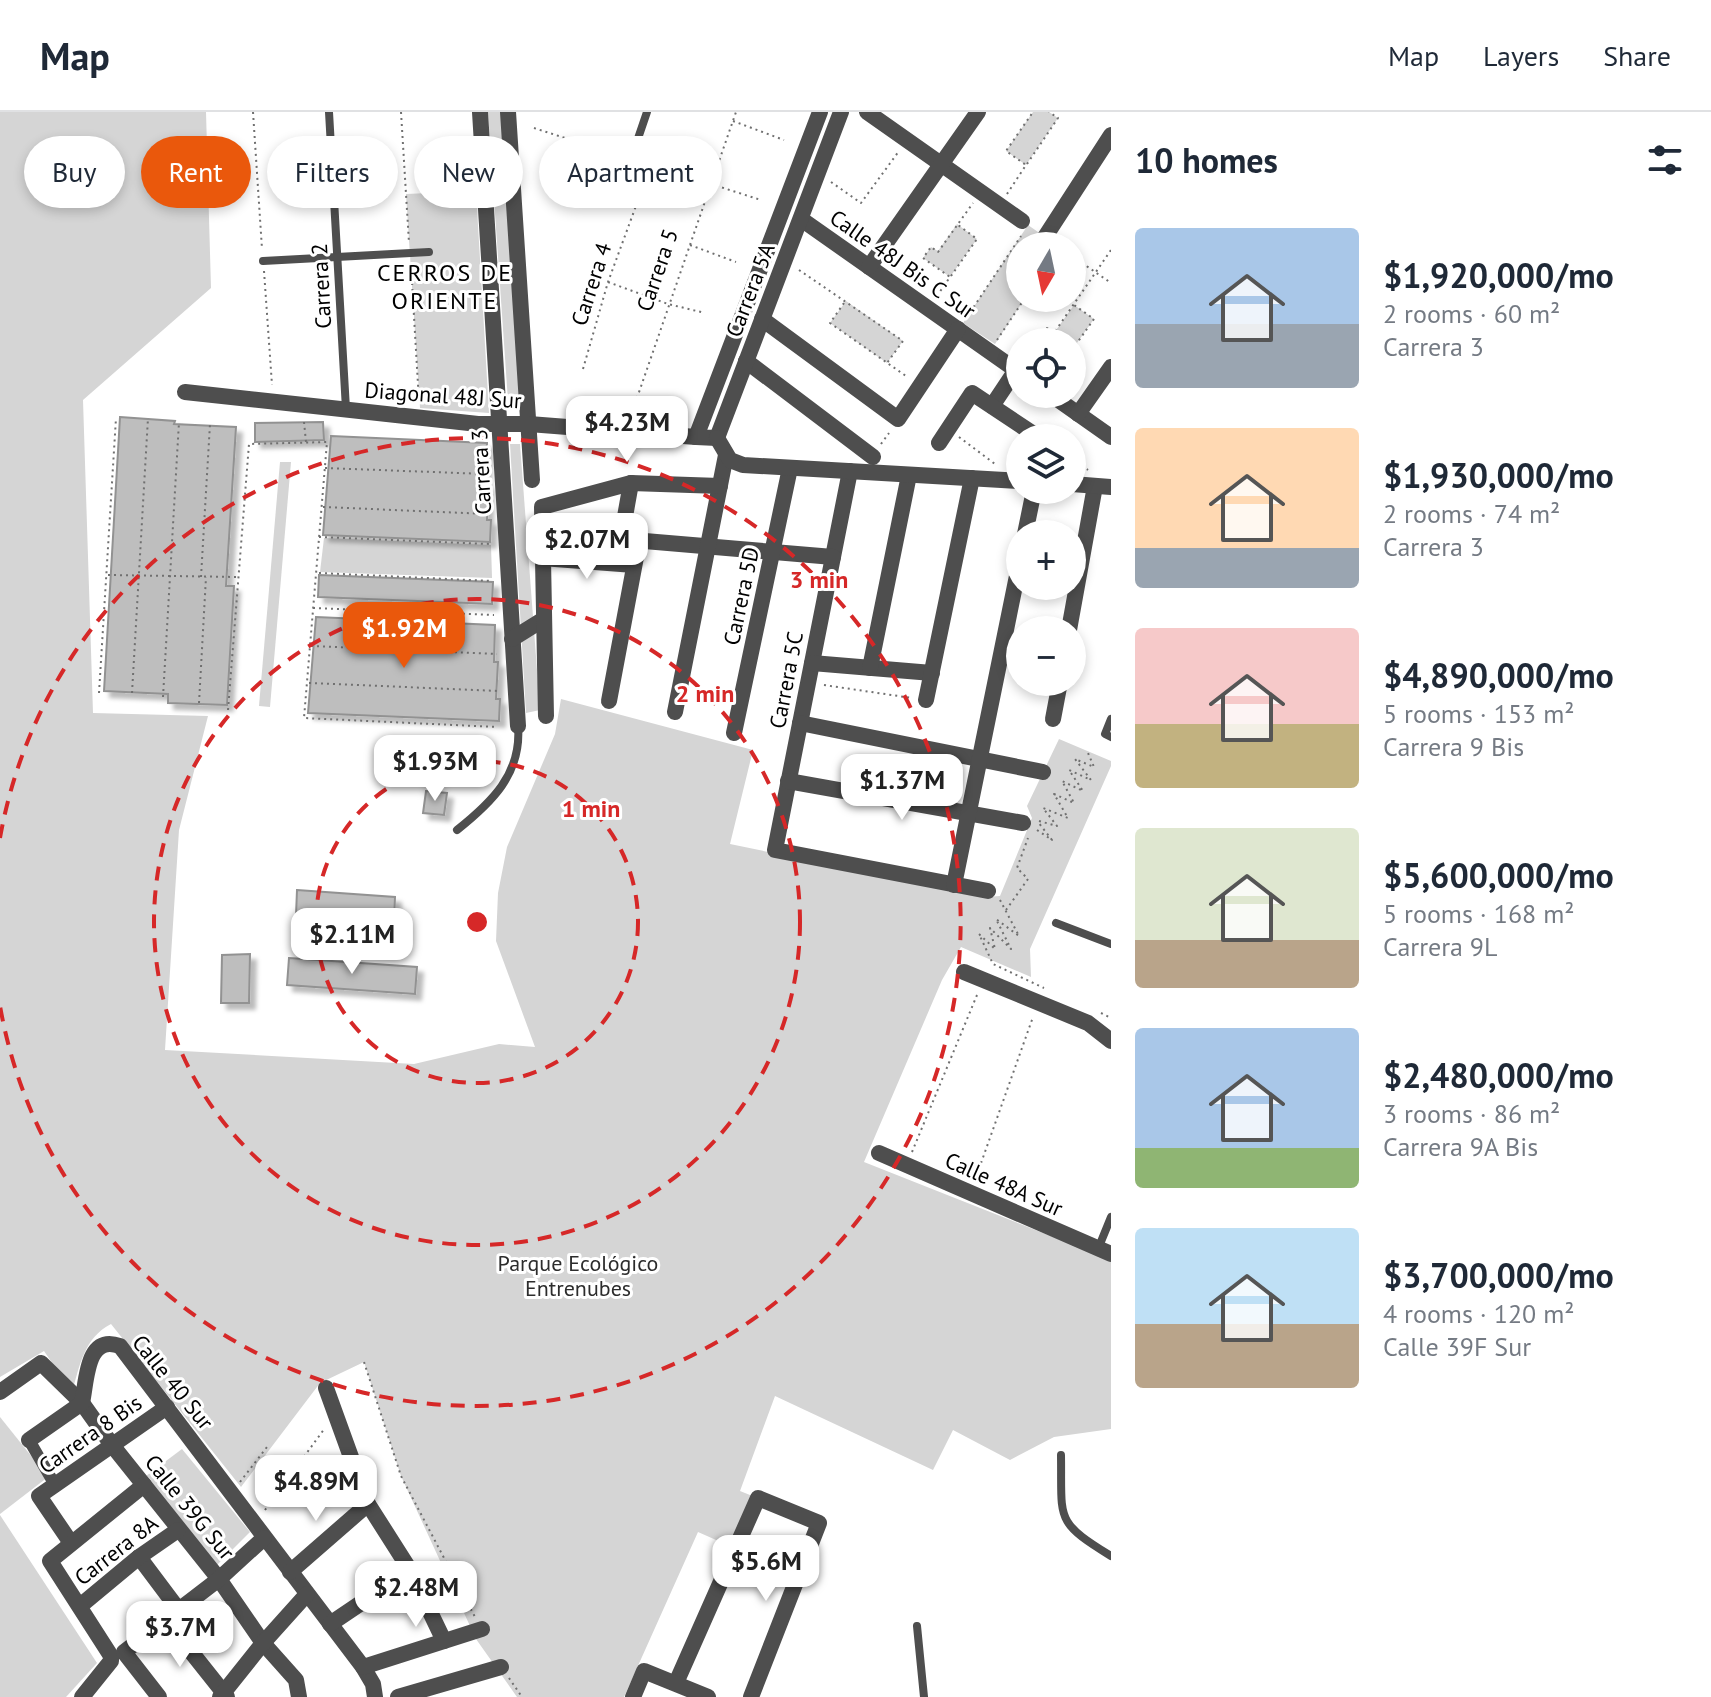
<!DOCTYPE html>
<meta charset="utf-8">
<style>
body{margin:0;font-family:"PT Sans",sans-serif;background:#f2f2f3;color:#1f2937;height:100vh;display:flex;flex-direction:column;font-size:30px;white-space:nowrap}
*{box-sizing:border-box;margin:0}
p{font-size:26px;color:#747a83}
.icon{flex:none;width:44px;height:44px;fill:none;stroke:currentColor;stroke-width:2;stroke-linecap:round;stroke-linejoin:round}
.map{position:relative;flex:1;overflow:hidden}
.details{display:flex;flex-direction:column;background:#fff;width:600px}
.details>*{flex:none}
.hud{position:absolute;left:24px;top:24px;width:760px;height:72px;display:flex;gap:16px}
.needle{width:52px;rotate:189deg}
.buttons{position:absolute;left:1006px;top:120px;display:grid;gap:16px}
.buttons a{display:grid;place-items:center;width:80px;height:80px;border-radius:50%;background:#fff;box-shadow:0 4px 12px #0003;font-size:40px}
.price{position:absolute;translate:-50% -68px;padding:0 18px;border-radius:16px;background:#fff;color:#222;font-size:26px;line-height:52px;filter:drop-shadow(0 2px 4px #0008)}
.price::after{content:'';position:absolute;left:50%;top:48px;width:24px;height:18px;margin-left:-12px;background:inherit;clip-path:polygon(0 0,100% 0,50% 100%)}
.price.active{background:#ea580c;color:#fff}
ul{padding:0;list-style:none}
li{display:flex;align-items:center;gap:24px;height:200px;padding:0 24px}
li span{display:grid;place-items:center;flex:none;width:224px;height:160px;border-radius:8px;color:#555}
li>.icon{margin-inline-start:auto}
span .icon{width:96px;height:96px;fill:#fffc;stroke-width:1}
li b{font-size:34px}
h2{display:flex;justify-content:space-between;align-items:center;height:96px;padding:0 24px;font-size:34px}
.pill{padding:0 28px;border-radius:36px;background:#fff;box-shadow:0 4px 12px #0003;font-size:28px;line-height:72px}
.pill.active{background:#ea580c;color:#fff}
header{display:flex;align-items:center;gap:48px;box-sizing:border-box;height:112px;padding:0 40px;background:#fff;border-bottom:2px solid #e0e1e3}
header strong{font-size:38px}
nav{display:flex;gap:44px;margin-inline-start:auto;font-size:28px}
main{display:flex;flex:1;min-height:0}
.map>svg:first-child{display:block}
.green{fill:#d5d5d5}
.building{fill:#bebebe;stroke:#929292;stroke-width:2;filter:url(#shadow)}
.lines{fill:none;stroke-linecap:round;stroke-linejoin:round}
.path{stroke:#707070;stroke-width:2;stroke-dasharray:2 4;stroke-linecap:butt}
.service{stroke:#4e4e4e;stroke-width:8}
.pedestrian{stroke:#4e4e4e;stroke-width:12}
.minor{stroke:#4e4e4e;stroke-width:16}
.tertiary{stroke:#4e4e4e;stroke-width:16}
.ring{fill:none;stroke:#d62828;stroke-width:4;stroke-dasharray:14 10}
.labels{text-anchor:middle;stroke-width:6;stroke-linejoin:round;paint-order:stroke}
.street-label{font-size:22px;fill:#000;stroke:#fff}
.park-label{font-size:22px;fill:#2c2c2c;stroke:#fff}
.neighbourhood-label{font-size:24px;letter-spacing:2px;fill:#000;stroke:#fff}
.centre{fill:#d62828;stroke:#fff;stroke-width:4}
.ring-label{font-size:24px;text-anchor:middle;font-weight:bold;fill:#d62828;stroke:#fff;stroke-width:6;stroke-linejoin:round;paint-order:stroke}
</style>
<header>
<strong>Map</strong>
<nav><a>Map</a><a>Layers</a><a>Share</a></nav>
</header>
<main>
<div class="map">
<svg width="1111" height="1585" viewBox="0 0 1111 1585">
<defs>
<filter id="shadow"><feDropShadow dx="6" dy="6" stdDeviation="2" flood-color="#0004"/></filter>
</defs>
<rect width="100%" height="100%" fill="#fff"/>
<g class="green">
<path d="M0 0H206L211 176 83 288 93 601 208 604 179 718 165 938 414 952 499 932 535 935 496 829 498 781 507 735 555 622 561 587 753 638 730 732 985 785 1000 784 1032 706 1027 694 1059 627 1111 649V654L1030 837 1031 865 961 835 942 868 864 1050 1111 1148V1317L1054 1325 1010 1348 953 1318 933 1358 775 1284 740 1379 755 1385 732 1435 698 1420 624 1585H517L476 1527 401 1364 364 1250 320 1271 241 1375 111 1212C84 1226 80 1253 72 1280L44 1239 0 1265Z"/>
<polygon points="488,0 502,0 520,287 508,289"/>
<polygon points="1033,0 1049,0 1058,6 1026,53 1006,39"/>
<polygon points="476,79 489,301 420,296 406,82"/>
<polygon points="957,112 977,127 950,165 923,146 931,135 938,139"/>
<polygon points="1028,113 1058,134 1020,134 1020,186 1025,186 995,232 963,211"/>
<polygon points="846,189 903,229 887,251 830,211"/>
<polygon points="1074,193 1094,207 1072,238 1072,230 1047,230 1041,226 1047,216 1054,221"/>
<polygon points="510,332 520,332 540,598 526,601"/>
<polygon points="280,350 291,350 270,595 259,594"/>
<polygon points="324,426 491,433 492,466 320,460"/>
<polygon points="0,1305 48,1365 0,1402"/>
<polygon points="182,1337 250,1420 212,1458 142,1367"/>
<polygon points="0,1403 97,1551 66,1585 0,1585"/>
</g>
<g class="building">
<polygon points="120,305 175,309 174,312 236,315 226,474 234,474 227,593 168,591 168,582 104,579"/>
<polygon points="323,310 324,328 255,330 255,311"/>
<polygon points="331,324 487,331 485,372 488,372 487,408 491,408 490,430 323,423"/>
<polygon points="319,463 493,470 492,492 318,485"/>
<polygon points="316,505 495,513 494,550 498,550 496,587 500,587 499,609 308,601"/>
<polygon points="426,679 447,681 444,703 423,701"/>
<polygon points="297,778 395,785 394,809 296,803"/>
<polygon points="250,842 249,891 221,891 222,843"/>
<polygon points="289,846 417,855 415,882 287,873"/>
</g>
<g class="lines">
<g class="path">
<polyline points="253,0 262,137"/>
<polyline points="401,0 409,131"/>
<polyline points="733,9 784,28"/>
<polyline points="534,16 621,44"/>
<polyline points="642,50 761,88"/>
<polyline points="1027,52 1058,6 1049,0"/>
<polyline points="831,70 861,91 899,39"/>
<polyline points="1007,82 1026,53 1006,39 1033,0"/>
<polyline points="690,133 736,150"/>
<polyline points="1072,144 1111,171"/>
<polyline points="411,153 419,290"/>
<polyline points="799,158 903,229 887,251"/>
<polyline points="264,159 272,273"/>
<polyline points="951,164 977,127 958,113"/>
<polyline points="608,170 668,192 705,201"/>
<polyline points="937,184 950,165 923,146 931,135 938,140 973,91"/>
<polyline points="844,191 830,211 906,264"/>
<polyline points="967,205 1021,124"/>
<polyline points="997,228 1025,186"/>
<polyline points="1047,230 1041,226 1047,216 1054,221 1111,138"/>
<polyline points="1072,238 1094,207 1074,193"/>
<polyline points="583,257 608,170 651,53"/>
<polyline points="637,286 736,0"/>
<polyline points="304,310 306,330"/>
<polyline points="959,325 995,352"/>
<polyline points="881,332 889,321"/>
<polyline points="1072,347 1088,358"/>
<polyline points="325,356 486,362"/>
<polyline points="323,395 488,402"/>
<polyline points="319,425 490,432"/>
<polyline points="319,461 492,469"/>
<polyline points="108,463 237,465"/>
<polyline points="201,465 210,312"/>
<polyline points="313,496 494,503"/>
<polyline points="311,534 497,542"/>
<polyline points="309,571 499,579"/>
<polyline points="824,573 912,586"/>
<polyline points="99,581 116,306"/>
<polyline points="132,581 148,306"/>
<polyline points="163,585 179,310"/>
<polyline points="199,591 206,465"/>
<polyline points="228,598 249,332 327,330 304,606 497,615"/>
<polyline points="1039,709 1057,714 1043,696 1068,706 1054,682 1074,691 1062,669 1083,679 1069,658 1091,668 1075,647 1094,655 1088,641"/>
<polyline points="1037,718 1052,728 1038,710"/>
<polyline points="1000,788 1019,824 996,807 1011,837 990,816 995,837 979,822 993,852 1044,876"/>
<polyline points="1006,798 1028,767 1017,756 1028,726"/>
<polyline points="1101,901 1111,906"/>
<polyline points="912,1040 977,883"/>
<polyline points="975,1068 1033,905"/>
<polyline points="364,1250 401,1364 475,1505"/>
<polyline points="240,1370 267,1335"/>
<polyline points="265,1398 325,1316"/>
<polyline points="509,1566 522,1585"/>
</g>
<g class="service">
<polyline points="329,0 346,297"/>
<polyline points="631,47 647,0"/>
<polyline points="263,149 429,140"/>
<polyline points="1111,607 1105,622 1111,625"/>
<path d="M457 718C491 691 522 662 518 614"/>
<polyline points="1056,811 1111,832"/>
<polyline points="1098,1137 1111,1105"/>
<path d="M1061 1343C1062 1408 1054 1409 1111 1444"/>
<polyline points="917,1514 924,1585"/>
</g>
<polyline class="pedestrian" points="29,1328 55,1373"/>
<g class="minor">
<polyline points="480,0 518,614"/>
<polyline points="508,0 532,368"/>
<polyline points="867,0 1022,109"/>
<polyline points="801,107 1020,261"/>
<polyline points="1045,125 1111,23"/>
<polyline points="869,155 978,0"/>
<polyline points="762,207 898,307 958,217"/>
<polyline points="746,249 873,345"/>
<polyline points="185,280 478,312 529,312 696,325"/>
<polyline points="1050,282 1111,325"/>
<polyline points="992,294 1016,258"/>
<polyline points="1078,302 1111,255"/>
<polyline points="939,331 972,281 1038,325"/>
<polyline points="850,359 775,738 988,779"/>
<polyline points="631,371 621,427 833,445"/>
<polyline points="1025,422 1034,378"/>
<polyline points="542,446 634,453"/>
<polyline points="1069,518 1095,374"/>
<polyline points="512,527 544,507"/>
<polyline points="812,551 932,561"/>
<polyline points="870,556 909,363"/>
<polyline points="926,588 972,366"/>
<polyline points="609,589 639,429"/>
<polyline points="675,600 726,343"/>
<polyline points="546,604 542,395 631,371 720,374"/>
<polyline points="1053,607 1060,570"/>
<polyline points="800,611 1043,660"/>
<polyline points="734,621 790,356"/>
<polyline points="788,669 1023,711"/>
<polyline points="954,773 1020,449"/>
<polyline points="964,860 1088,911 1111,929"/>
<polyline points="879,1041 1111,1142"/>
<polyline points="326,1276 368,1392 410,1458 444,1529"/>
<polyline points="0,1280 41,1251 82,1291 112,1333 219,1467 263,1531 296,1568 299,1585"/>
<path d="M29 1328 82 1291C87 1268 86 1222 120 1234L363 1555 373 1572 375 1585"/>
<polyline points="71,1431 39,1384 167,1295"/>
<polyline points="139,1445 178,1497"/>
<polyline points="290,1460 368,1392"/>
<polyline points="80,1494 139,1445 178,1418"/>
<polyline points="165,1507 227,1585"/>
<polyline points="330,1512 410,1458"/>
<polyline points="363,1555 482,1517"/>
<polyline points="676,1571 758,1386 819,1411 751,1585"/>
<polyline points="82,1585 111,1549 111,1544 50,1449 144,1373"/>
<polyline points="159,1585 124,1540 219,1467 264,1426"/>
<polyline points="220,1585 263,1531 307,1482"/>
<polyline points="398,1585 501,1555"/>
<polyline points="633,1585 644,1559 708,1585"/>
</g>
<g class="tertiary">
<polyline points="717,326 696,325 820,0"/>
<polyline points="717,326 841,0"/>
<polyline points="717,326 730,348 743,353 1020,369"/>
<polyline points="1072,372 1111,375"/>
</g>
</g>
<g class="ring">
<circle cx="477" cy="810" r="161"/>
<circle cx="477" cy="810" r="323"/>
<path d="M0 726A484 484 0 1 1 0 894"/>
</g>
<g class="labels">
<g class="street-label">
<text transform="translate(903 152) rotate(35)" y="8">Calle 48J Bis C Sur</text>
<text transform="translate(657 158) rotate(-71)" y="8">Carrera 5</text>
<text transform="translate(591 172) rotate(-72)" y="8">Carrera 4</text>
<text transform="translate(321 174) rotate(-93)" y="8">Carrera 2</text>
<text transform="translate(750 178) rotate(-69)" y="8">Carrera 5A</text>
<text transform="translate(443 283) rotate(4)" y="8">Diagonal 48J Sur</text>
<text transform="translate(481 360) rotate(-93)" y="8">Carrera 3</text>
<text transform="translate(741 484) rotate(-78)" y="8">Carrera 5D</text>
<text transform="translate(786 568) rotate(-79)" y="8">Carrera 5C</text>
<text transform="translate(1004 1072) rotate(24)" y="8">Calle 48A Sur</text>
<text transform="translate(173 1270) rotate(51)" y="8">Calle 40 Sur</text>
<text transform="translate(90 1322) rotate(-35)" y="8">Carrera 8 Bis</text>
<text transform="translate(190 1395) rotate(51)" y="8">Calle 39G Sur</text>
<text transform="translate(116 1438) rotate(-38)" y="8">Carrera 8A</text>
</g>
<g class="park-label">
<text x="578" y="1159">Parque Ecológico<tspan x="578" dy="25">Entrenubes</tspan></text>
</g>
<g class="neighbourhood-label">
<text x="445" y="169">CERROS DE<tspan x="445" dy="28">ORIENTE</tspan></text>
</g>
</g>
<circle cx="477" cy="810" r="12" class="centre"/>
<g class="ring-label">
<text x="819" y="476">3 min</text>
<text x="705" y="590">2 min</text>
<text x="591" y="705">1 min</text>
</g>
</svg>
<div class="buttons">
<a><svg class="needle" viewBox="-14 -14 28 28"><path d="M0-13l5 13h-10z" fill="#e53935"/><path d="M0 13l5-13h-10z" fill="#747a83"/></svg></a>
<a><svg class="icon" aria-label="locate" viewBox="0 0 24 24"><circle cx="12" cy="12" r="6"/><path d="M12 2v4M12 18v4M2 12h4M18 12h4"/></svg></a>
<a><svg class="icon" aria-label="layers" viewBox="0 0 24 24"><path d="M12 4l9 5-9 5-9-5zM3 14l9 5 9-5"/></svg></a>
<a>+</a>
<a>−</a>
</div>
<b class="price" style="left:627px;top:352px">$4.23M</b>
<b class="price" style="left:587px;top:469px">$2.07M</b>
<b class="price active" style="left:404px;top:558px">$1.92M</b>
<b class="price" style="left:435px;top:691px">$1.93M</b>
<b class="price" style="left:902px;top:710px">$1.37M</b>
<b class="price" style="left:352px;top:864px">$2.11M</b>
<b class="price" style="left:316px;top:1411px">$4.89M</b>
<b class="price" style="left:766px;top:1491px">$5.6M</b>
<b class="price" style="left:416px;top:1517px">$2.48M</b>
<b class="price" style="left:180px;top:1557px">$3.7M</b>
<div class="hud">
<a class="pill">Buy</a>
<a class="pill active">Rent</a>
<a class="pill">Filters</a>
<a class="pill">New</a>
<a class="pill">Apartment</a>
</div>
</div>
<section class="details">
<h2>10 homes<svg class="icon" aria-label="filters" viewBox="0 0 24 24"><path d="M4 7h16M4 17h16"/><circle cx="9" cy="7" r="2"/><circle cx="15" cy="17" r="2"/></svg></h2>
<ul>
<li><span style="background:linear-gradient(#a9c7e8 60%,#9aa5b1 0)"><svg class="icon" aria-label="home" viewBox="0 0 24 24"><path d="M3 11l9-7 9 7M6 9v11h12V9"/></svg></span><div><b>$1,920,000/mo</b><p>2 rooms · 60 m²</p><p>Carrera 3</p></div></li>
<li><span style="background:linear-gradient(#ffd9b3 75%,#9aa5b1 0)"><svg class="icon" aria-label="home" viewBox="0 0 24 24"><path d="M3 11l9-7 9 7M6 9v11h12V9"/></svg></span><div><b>$1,930,000/mo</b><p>2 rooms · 74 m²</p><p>Carrera 3</p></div></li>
<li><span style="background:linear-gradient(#f6c9c9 60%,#c2b280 0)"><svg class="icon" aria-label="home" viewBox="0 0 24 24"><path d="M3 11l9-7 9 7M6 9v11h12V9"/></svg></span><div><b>$4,890,000/mo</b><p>5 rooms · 153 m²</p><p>Carrera 9 Bis</p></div></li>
<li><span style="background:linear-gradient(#dfe7d0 70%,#b9a48a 0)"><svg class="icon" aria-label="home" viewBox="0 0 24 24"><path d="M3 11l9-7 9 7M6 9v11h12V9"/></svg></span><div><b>$5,600,000/mo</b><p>5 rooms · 168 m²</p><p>Carrera 9L</p></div></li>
<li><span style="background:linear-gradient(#a9c7e8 75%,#8fb573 0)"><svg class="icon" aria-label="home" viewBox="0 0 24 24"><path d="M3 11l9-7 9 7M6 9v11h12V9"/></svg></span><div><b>$2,480,000/mo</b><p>3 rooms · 86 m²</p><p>Carrera 9A Bis</p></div></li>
<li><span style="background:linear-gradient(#bfe0f5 60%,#b9a48a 0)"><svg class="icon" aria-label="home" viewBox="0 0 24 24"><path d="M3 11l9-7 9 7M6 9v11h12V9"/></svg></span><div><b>$3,700,000/mo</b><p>4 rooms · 120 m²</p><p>Calle 39F Sur</p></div></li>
</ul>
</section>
</main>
